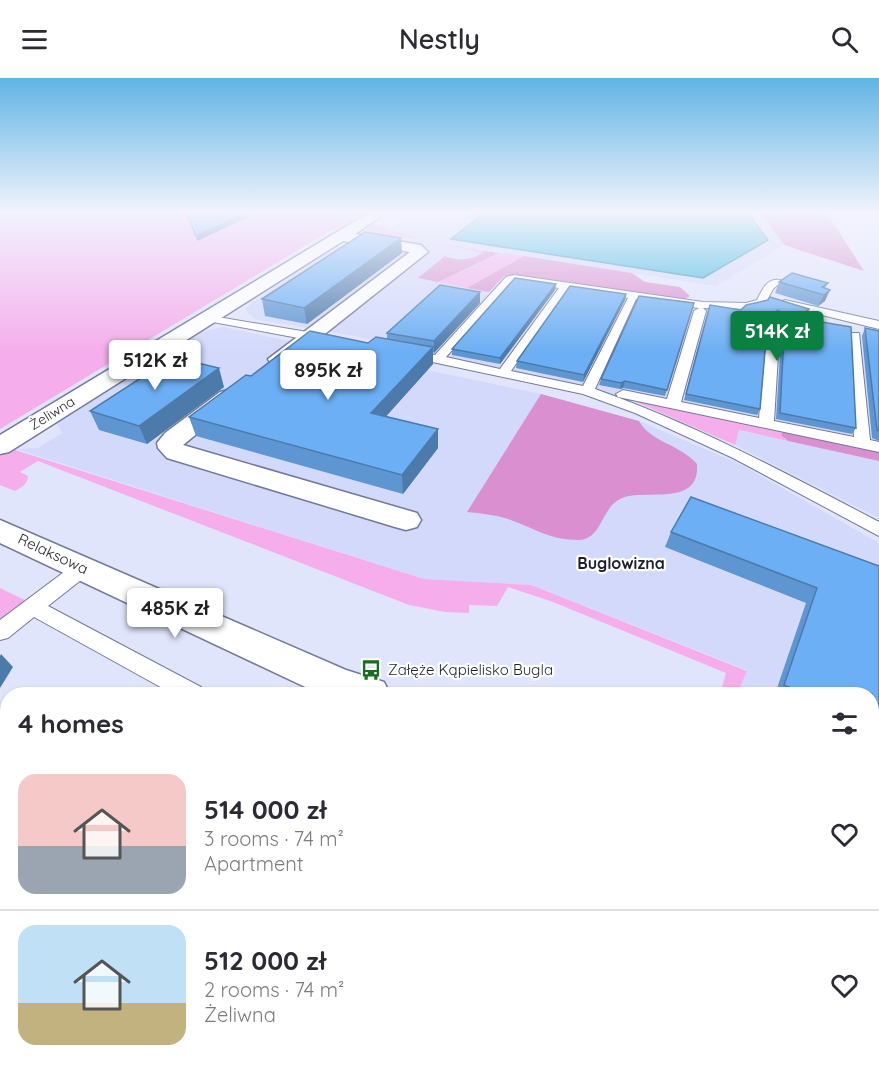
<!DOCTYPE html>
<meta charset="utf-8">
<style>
body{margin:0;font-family:Quicksand,sans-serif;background:#f2f2f3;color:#2b2b33;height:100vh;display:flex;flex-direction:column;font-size:22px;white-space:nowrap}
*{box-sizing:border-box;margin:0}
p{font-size:20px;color:#7c7c81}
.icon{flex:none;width:33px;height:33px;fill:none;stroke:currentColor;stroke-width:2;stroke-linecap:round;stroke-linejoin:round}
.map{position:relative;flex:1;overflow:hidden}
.panel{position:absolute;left:0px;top:609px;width:879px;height:384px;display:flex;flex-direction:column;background:#fff;border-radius:24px 24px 0 0;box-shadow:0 2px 4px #0004}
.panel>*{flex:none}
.price{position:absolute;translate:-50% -51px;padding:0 14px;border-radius:6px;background:#fff;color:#222;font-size:20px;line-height:39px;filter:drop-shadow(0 2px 3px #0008)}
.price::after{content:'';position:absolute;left:50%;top:36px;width:18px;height:14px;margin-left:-9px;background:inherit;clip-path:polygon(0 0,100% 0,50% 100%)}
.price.active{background:#0b8043;color:#fff}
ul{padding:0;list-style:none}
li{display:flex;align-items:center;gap:18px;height:150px;padding:0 18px}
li+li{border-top:2px solid #e1e1e2}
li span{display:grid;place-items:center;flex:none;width:168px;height:120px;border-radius:18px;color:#555}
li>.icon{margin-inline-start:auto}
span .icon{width:72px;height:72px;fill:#fffc;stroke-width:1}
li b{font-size:26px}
h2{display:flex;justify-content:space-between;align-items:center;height:72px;padding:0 18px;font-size:26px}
header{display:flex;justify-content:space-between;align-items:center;height:78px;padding:0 18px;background:#fff;font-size:27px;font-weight:600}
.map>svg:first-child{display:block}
.built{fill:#d3d9fb}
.green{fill:#f5aeeb}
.forest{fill:#da90d0}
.water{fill:#35b5dd;stroke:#2e88a8;stroke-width:1.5}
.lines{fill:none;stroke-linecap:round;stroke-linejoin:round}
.service-casing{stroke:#74799a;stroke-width:2}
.minor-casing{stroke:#74799a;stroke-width:3}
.service{fill:#fff;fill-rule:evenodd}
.minor{fill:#fff;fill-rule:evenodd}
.wall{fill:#5e96d2}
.shaded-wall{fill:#4c7aab}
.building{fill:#6daff4;stroke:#4c7aab;stroke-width:1.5}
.labels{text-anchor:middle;stroke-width:4.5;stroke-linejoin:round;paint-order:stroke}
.far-street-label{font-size:14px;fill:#1d1f2c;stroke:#fff}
.street-label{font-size:15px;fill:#1d1f2c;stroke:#fff}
.poi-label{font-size:15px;fill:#1d1f2c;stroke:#fff;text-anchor:start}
.neighbourhood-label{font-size:16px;font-weight:bold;fill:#1d1f2c;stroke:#fff}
</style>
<header><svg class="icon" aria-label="menu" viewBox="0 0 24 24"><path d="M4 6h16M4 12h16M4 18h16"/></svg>Nestly<svg class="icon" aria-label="search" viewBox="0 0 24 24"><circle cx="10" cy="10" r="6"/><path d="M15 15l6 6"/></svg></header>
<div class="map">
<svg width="879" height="993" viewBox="0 0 879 993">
<rect width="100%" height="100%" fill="#e1e5fb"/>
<g class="built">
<polygon points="409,134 761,134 784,167 716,208 486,173 477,180 469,181 445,178 419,200 489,214 504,198 879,259 879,373 594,313 350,257 254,241 245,231 254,223 335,170 388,152 409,137"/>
<polygon points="223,249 541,316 639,343 740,386 879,465 879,694 872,691 872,616 737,616 747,592 531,507 424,501 16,371 38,370 62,355 57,345 199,254"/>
<polygon points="738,352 879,383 879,440 735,367"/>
</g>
<g class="green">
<polygon points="0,134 371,134 353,145 328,154 0,351"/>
<polygon points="375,146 429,164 485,173 482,175 400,158 381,160 361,158 355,154"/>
<polygon points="499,175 524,178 467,210 438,204"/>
<polygon points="625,319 784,353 784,360 788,363 739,352 735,367"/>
<path d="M12 371 424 501 531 507 747 593 737 616H720L726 595 553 524 508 509 497 528 469 527V535L445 534 409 527 38 383 20 394 28 398C28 406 21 410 15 413L0 407V378Z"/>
<polygon points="0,510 29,524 0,545"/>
<polygon points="0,668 8,668 8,986 872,986 872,918 879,922 879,993 0,993"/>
</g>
<g class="forest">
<polygon points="761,134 826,134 864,193 784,167"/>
<path d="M485 173 499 175 438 204 418 200 445 178C460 183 472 183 485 173Z"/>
<polygon points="524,178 632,195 645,204 680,209 690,218 685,221 666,221 523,198 504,198 489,214 467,210"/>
<path d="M541 316 639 343C649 363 681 367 697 386 700 428 651 412 625 419 600 426 604 462 578 462 549 462 534 450 508 441 495 437 481 435 467 434Z"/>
<polygon points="784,353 879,373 879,383 788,363 781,357"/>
</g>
<polygon class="water" points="485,134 747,134 768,162 703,200 451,161"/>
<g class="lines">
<g class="service-casing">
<g id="service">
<path d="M514 197 703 224 746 225 757 222C762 212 767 200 780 202L781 204 773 211 765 226 746 231 703 230 706 233 681 324 759 340 768 244 774 240 780 244 774 343 854 359 849 258 851 255H859L870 362 879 364V374L618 319 616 316 623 312 667 321 694 233 699 230 636 221 595 311C694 346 786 395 879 444V458L733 380 635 335 583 316 404 278 402 275 408 271 435 277 506 199ZM514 203 559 210 500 291 446 279ZM568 211 628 220 583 308 511 293Z"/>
<polygon points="785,222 879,243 879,251 781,227 779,225"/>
<polygon points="206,237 325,257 331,261 325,265 202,242 202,238"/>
<polygon points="83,483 90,485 93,490 90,495 48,528 201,609 204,616 173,616 34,539 8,560 0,562 0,542 76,485"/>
</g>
</g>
<g class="minor-casing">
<g id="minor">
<polygon points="370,134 387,134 355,156 421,167 428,174 287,286 279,288 271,286 268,281 410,174 343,163 9,374 0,376 0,357"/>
<polygon points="228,312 236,314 240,319 236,324 183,367 417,435 421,442 417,449 406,452 395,449 167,380 158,370 157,365 165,355 220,314"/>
<polygon points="0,442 346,592 384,604 390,616 320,616 0,465"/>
<polygon points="872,802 879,805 879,856 872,853"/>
</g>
</g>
<use href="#service" class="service"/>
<use href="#minor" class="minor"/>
</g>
<g class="wall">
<polygon points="402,175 307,246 265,238 262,221"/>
<polygon points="779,204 828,205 825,210 825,223 818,228 775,215"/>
<polygon points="555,212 500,286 452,277 452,271"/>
<polygon points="626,216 625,222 583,304 516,290 517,283"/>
<polygon points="480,225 434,275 433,274 433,286 386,338 438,351 438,370 403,416 196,358 189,339 251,298 368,265 387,261 387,255"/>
<polygon points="694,225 665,318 623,310 620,311 599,307 601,301"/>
<polygon points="809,231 807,237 802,241 856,350 852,356 776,341 782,244 775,238 768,243 760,331 757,337 684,322 708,233"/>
<polygon points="865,250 879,253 879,363 872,360 862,258"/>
<polygon points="224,309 147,366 99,352 90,333"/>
<polygon points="671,454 879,488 874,649 872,651 872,616 775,616 806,525 665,469"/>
</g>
<g class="shaded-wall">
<polygon points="248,134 259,134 197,163 196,158"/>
<polygon points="401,160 402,175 307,246 304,230"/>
<polygon points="556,206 555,212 500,286 500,280"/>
<polygon points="830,212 825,223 818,228 824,217"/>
<polygon points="480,214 480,225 434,275 434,263"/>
<polygon points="626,216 625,222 583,304 584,297"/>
<polygon points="809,231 807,237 795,246 798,240"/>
<polygon points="778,232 775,238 766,244 768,238"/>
<polygon points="433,269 433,286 373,353 371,335"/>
<polygon points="219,290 224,309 147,366 139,348"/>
<polygon points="625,303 623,310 620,311 621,305"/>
<polygon points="438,351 438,370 403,416 402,397"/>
<polygon points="1,576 13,589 0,610 0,578"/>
<polygon points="8,788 8,808 0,823 0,802"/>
</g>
<g class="building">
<polygon points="186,134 248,134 196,158"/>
<polygon points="365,154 401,160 304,230 262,221"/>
<polygon points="792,195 828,205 822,209 830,212 824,217 779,204"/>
<polygon points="515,200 556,206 500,280 452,271"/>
<polygon points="440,207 480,214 434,263 387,255"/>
<polygon points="570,208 626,216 584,297 517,283"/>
<polygon points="639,218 694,225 667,312 625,303 621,305 601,301"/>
<polygon points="770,219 809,231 798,240 851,249 856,350 780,335 785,238 778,232 768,238 760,331 686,316 710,227 741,232 746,227 768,222"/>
<polygon points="865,250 879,253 879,353 877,352"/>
<polygon points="310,253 368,265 376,259 433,269 371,335 438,351 402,397 189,339 246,297 251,298"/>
<polygon points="173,279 219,290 139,348 90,333"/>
<polygon points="691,419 879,488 879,623 874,649 872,648 872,616 804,616 784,607 817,510 671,454"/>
<polygon points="0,776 8,776 8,788 0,802"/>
</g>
<linearGradient id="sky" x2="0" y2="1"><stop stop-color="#60b4e4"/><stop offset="0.49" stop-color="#f2f3fd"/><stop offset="1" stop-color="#f2f3fd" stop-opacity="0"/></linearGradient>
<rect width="879" height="273" fill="url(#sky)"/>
<defs>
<g id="bus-bare" transform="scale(1.62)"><path d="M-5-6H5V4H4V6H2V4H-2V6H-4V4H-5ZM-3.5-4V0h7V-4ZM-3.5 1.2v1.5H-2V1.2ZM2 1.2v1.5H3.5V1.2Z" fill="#166f1b" stroke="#fff" stroke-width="2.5" paint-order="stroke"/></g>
</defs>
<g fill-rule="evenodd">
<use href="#bus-bare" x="371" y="592"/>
</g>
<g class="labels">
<g class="far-street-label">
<text transform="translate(52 335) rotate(-32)" y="5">Żeliwna</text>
</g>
<g class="street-label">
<text transform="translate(53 476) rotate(25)" y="5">Relaksowa</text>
</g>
<g class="poi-label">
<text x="388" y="597">Załęże Kąpielisko Bugla</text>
</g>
<g class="neighbourhood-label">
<text x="621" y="491">Buglowizna</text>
</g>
</g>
</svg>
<b class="price active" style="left:777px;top:284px">514K zł</b>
<b class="price" style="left:155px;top:313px">512K zł</b>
<b class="price" style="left:328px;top:323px">895K zł</b>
<b class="price" style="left:175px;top:561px">485K zł</b>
<section class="panel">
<h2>4 homes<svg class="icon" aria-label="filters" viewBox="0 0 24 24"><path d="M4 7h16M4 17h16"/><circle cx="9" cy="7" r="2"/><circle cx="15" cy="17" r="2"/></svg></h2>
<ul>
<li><span style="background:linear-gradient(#f6c9c9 60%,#9aa5b1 0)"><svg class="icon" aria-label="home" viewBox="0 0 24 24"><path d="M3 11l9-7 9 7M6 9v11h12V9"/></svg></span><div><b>514 000 zł</b><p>3 rooms · 74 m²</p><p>Apartment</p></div><svg class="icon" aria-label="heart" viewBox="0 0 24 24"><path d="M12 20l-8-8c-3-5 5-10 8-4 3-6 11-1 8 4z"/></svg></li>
<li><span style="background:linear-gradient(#bfe0f5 65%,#c2b280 0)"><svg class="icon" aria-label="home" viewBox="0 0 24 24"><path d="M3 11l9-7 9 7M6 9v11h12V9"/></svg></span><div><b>512 000 zł</b><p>2 rooms · 74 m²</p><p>Żeliwna</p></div><svg class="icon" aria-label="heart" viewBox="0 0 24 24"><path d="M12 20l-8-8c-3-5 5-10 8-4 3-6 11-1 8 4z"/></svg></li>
</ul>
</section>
</div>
